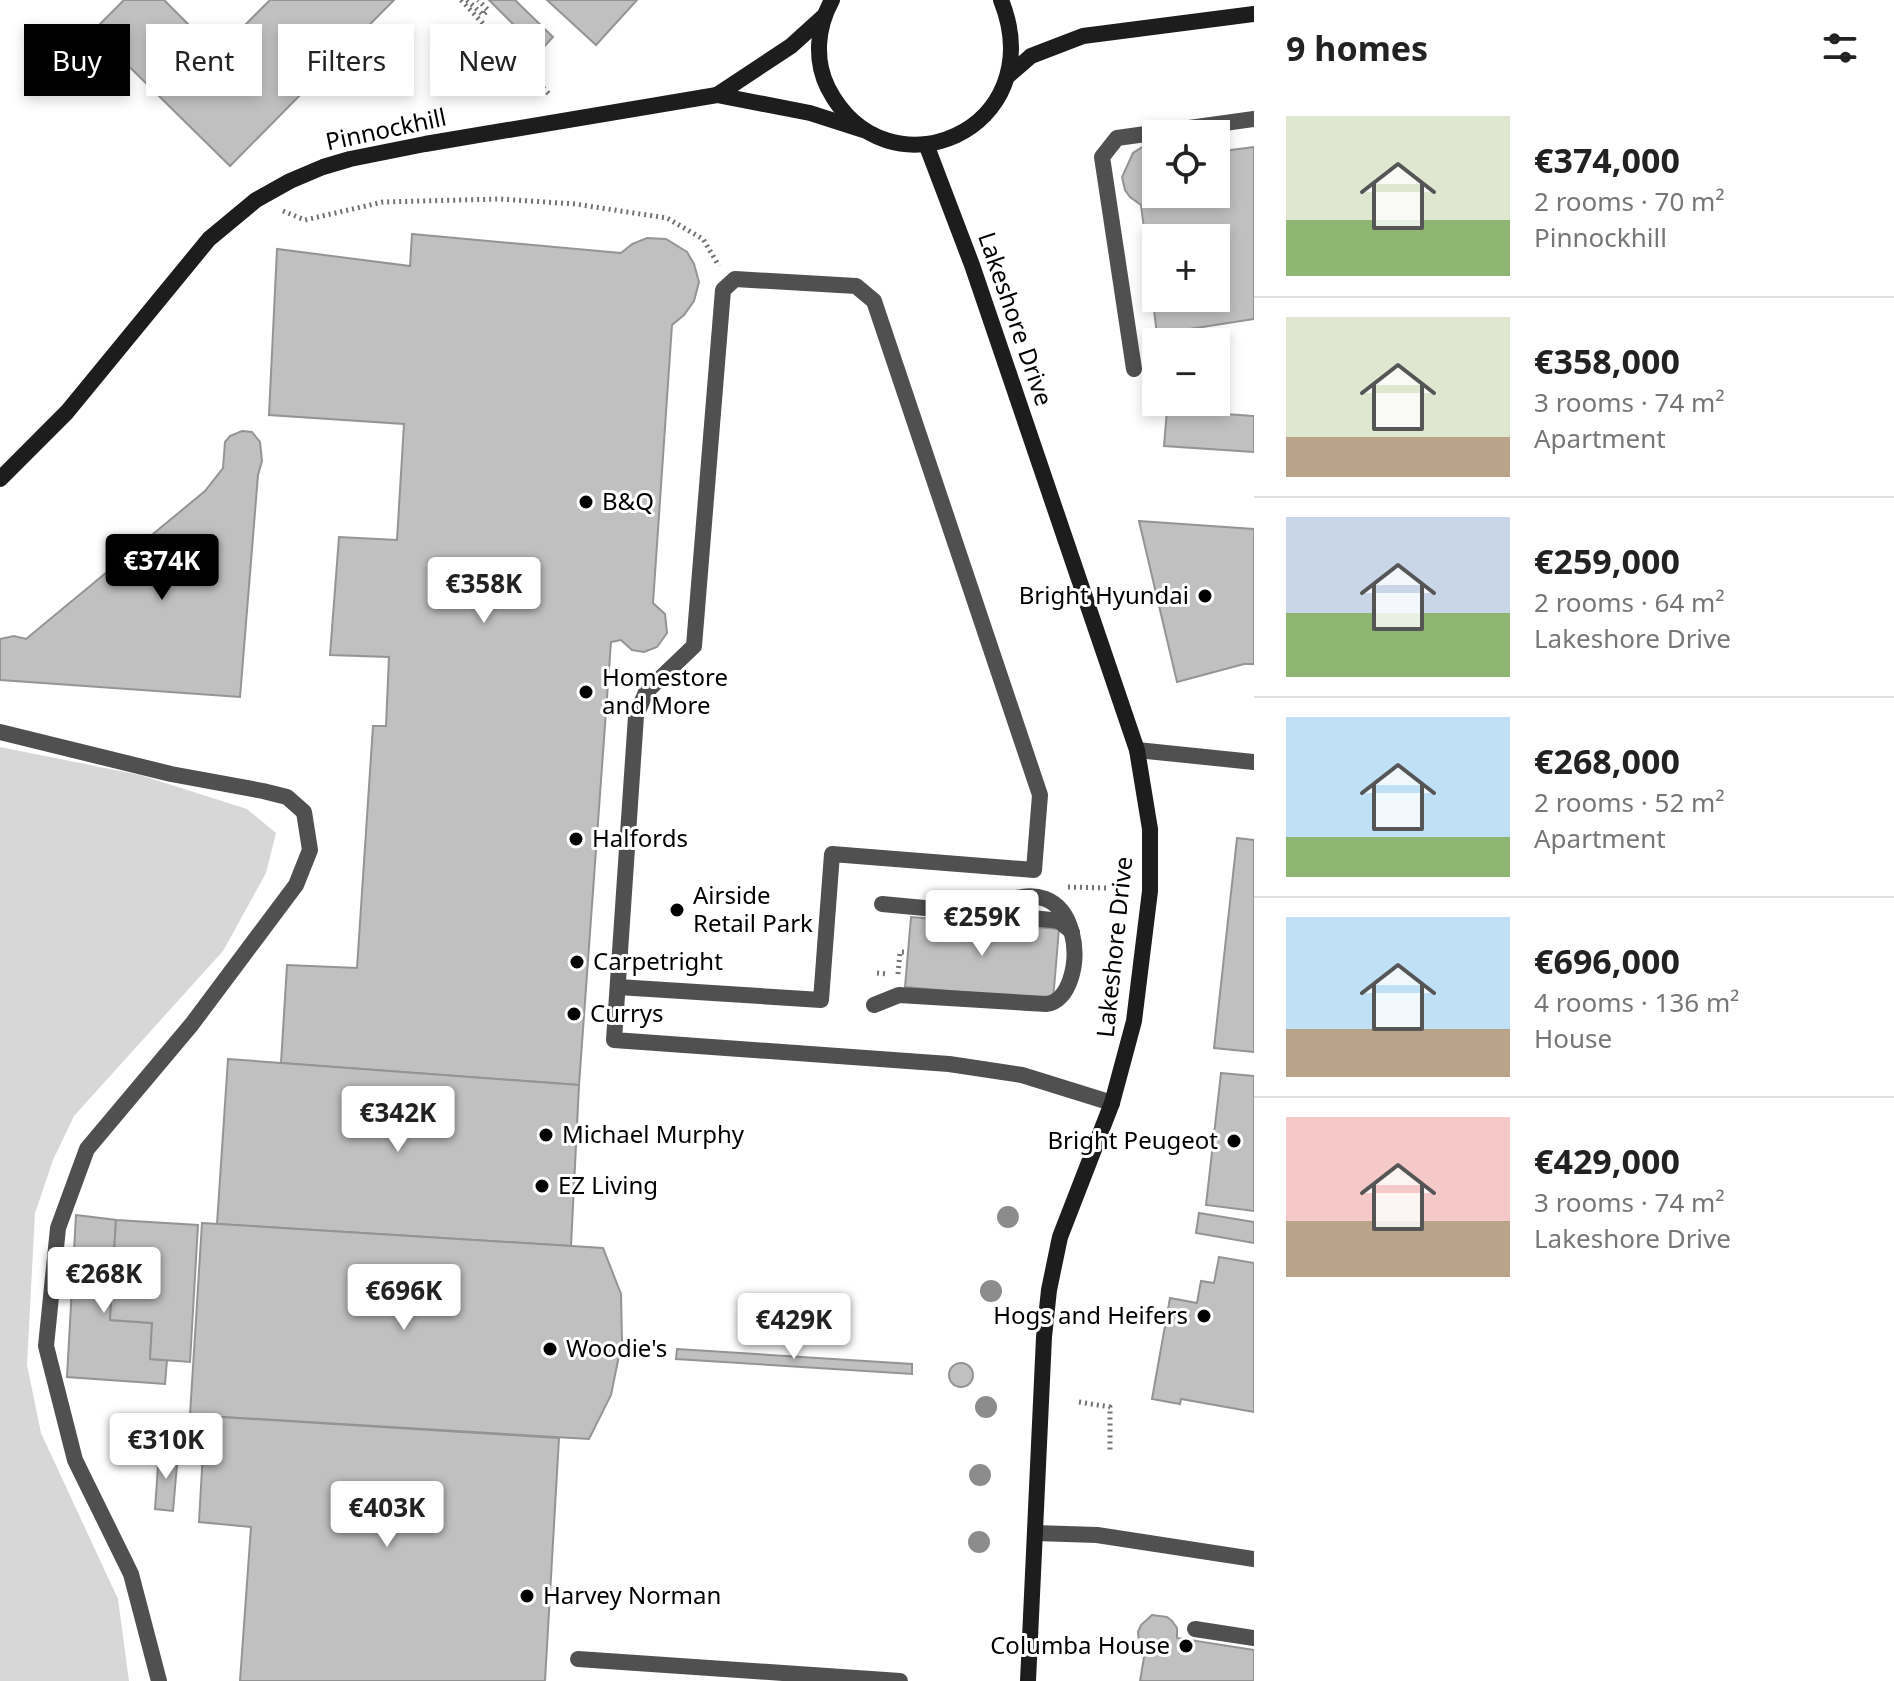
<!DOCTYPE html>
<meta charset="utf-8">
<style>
body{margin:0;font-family:"Noto Sans",sans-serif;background:#f6f6f6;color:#222;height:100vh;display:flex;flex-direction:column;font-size:30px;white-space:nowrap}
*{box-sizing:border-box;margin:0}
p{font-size:26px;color:#767676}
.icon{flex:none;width:44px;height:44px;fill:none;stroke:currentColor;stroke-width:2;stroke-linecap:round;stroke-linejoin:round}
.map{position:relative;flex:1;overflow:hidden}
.side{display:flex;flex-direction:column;background:#fff;width:640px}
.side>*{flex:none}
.hud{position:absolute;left:24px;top:24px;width:760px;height:72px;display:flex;gap:16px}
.tools{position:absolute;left:1142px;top:120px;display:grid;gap:16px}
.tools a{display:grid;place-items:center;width:88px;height:88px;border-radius:0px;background:#fff;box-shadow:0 4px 12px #0003;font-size:40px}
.price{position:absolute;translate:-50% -68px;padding:0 18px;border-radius:8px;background:#fff;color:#222;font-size:26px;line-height:52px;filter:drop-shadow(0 2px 4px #0008)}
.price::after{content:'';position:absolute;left:50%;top:48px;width:24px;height:18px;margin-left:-12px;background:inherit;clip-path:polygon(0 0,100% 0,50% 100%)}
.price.on{background:#000;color:#fff}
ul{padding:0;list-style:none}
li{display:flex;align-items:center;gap:24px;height:200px;padding:0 32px}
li+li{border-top:2px solid #e0e0e0}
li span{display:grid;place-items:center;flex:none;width:224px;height:160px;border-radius:0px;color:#555}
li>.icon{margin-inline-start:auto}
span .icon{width:96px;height:96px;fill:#fffc;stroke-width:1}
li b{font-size:34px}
h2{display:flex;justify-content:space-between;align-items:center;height:96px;padding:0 32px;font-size:34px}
.chip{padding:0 28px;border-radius:0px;background:#fff;box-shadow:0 4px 12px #0003;font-size:28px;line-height:72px}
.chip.on{background:#000;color:#fff}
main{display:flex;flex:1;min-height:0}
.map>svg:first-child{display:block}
.green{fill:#d7d7d7}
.building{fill:#c0c0c0;stroke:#949494;stroke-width:2;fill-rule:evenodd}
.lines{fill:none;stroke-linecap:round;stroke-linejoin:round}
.path{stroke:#727272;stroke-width:5;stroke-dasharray:2 4;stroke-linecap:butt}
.lane{stroke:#505050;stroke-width:16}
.street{stroke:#505050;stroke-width:16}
.secondary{stroke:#1d1d1d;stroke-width:16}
.tree{fill:#8c8c8c}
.poi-dot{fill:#000;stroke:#fff;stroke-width:3}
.labels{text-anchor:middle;stroke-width:6;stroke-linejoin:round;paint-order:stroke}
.street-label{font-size:24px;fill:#000;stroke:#fff}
.poi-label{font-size:24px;fill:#000;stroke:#fff;text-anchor:start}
</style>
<main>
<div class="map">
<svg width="1254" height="1681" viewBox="0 0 1254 1681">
<rect width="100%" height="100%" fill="#fff"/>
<polygon class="green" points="0,747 140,775 247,809 276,833 266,873 223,951 74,1116 53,1160 35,1213 27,1365 41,1433 118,1599 129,1681 0,1681"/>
<g class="building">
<polygon points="124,0 164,0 217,53 270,0 394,0 230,166 93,31"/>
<polygon points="489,0 515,0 553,37 540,51"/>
<polygon points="547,0 637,0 596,45"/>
<path d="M1156 144V194H1216V152L1254 147V319L1157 334 1141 205 1130 197 1125 190 1122 177 1133 153 1144 146ZM1156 238H1216V298H1156Z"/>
<polygon points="412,234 621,253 632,244 647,238 666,239 687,252 694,264 699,282 694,301 684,315 672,325 653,603 665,614 667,633 657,647 644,652 632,650 621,640 611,642 579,1085 281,1063 287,965 357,968 373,726 386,726 389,657 330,655 339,537 397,540 404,424 269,415 277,249 410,266"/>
<polygon points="1167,410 1254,416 1254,452 1164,446"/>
<polygon points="242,431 252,432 260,442 262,461 258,475 240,697 0,680 0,639 14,636 26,639 205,491 223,468 225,442 230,436"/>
<polygon points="1139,521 1254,529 1254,664 1244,664 1177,682"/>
<polygon points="1237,838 1254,840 1254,1052 1214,1048"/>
<polygon points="911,917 1059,929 1053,1000 905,987"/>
<polygon points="228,1059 579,1085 571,1246 217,1224"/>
<polygon points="1221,1073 1254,1076 1254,1211 1206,1205"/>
<polygon points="1199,1213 1254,1222 1254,1243 1196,1233"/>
<polygon points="76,1215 116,1220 110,1320 152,1323 150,1359 167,1360 165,1384 67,1377"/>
<polygon points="116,1220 198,1225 190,1362 150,1359 152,1323 110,1320"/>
<polygon points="202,1223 603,1248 621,1294 622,1341 611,1395 589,1439 190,1415"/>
<polygon points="1219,1257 1254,1263 1254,1412 1181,1399 1180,1404 1152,1399 1170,1298 1197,1303 1201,1281 1214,1283"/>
<polygon points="677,1349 912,1364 912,1374 676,1359"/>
<circle cx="961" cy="1375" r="12"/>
<polygon points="205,1416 559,1438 545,1681 240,1681 251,1527 199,1522"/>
<polygon points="159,1452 178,1453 173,1511 155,1509"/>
<polygon points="1152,1615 1167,1617 1172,1621 1177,1628 1177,1638 1254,1650 1254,1681 1140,1681 1145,1651 1139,1642 1138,1632 1141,1625"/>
</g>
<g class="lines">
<g class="path">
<polyline points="461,0 549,94"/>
<polyline points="467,0 483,15 488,10 478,0"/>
<polyline points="283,211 305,220 383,202 500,199 575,204 667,218 703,239 719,266"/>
<polyline points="1068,887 1108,888"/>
<polyline points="877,973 888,974"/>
<polyline points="898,974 900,952 908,952"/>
<polyline points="1079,1402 1110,1407 1110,1452"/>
</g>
<g class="lane">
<polyline points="1134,369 1102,157 1117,138 1254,119"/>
<polyline points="0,732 171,774 263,791 287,797 304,812 310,850 296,885 192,1024 87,1149 58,1228 46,1346 75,1460 131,1574 159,1681"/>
<polyline points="882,904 1052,920 1059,921 1072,932"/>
<polyline points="618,987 821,1000 832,854 1034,870 1040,795 874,301 856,286 735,279 723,290 694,646 646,692 636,716 614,1040 949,1064 1022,1075 1112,1103"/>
<path d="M874 1005 899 995 1046 1004C1092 1000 1089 848 985 912"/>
<polyline points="1195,1629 1254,1638"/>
<polyline points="578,1659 900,1681"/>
</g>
<g class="street">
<polyline points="1137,750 1254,762"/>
<polyline points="1035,1533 1097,1535 1254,1559"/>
</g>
<g class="secondary">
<path d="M832 0C817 27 814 60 828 88 886 201 1053 131 1001 0"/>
<polyline points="1009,75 1031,56 1083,36 1254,14"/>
<polyline points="717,95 791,46 823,17"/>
<polyline points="926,144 972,265 1137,750 1150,829 1150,891 1134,1021 1112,1103 1060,1237 1049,1290 1044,1337 1028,1681"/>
<polyline points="0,479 67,412 209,239 256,200 290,181 323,167 350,159 425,144 717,95 810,113 863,130"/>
</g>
</g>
<g class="tree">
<circle cx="1008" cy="1217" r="11"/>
<circle cx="991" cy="1291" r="11"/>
<circle cx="986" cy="1407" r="11"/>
<circle cx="980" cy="1475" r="11"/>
<circle cx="979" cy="1542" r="11"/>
</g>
<g class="poi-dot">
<circle cx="586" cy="502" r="8"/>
<circle cx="1205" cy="596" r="8"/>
<circle cx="586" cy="692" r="8"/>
<circle cx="576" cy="839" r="8"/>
<circle cx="677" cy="910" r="8"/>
<circle cx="577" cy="962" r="8"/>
<circle cx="574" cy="1014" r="8"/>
<circle cx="546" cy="1135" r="8"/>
<circle cx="1234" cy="1141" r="8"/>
<circle cx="542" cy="1186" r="8"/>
<circle cx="1204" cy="1316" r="8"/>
<circle cx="550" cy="1349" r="8"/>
<circle cx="527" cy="1596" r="8"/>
<circle cx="1186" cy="1646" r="8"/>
</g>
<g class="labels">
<g class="street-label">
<text transform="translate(386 130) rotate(-12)" y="8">Pinnockhill</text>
<text transform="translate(1015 319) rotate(71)" y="8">Lakeshore Drive</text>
<text transform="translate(1115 947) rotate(-84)" y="8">Lakeshore Drive</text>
</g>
<g class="poi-label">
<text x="602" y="510">B&amp;Q</text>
<text x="1189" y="604" text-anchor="end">Bright Hyundai</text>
<text x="602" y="686">Homestore<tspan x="602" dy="28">and More</tspan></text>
<text x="592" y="847">Halfords</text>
<text x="693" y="904">Airside<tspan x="693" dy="28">Retail Park</tspan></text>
<text x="593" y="970">Carpetright</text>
<text x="590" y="1022">Currys</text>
<text x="562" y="1143">Michael Murphy</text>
<text x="1218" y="1149" text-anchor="end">Bright Peugeot</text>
<text x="558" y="1194">EZ Living</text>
<text x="1188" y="1324" text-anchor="end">Hogs and Heifers</text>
<text x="566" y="1357">Woodie's</text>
<text x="543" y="1604">Harvey Norman</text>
<text x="1170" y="1654" text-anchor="end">Columba House</text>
</g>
</g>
</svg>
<div class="tools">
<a><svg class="icon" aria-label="locate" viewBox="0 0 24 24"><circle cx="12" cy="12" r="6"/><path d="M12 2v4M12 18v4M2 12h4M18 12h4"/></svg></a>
<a>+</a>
<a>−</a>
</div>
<b class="price on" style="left:162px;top:602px">€374K</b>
<b class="price" style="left:484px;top:625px">€358K</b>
<b class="price" style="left:982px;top:958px">€259K</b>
<b class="price" style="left:398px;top:1154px">€342K</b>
<b class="price" style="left:104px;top:1315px">€268K</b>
<b class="price" style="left:404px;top:1332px">€696K</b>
<b class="price" style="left:794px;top:1361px">€429K</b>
<b class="price" style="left:166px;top:1481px">€310K</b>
<b class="price" style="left:387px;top:1549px">€403K</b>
<div class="hud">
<a class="chip on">Buy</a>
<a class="chip">Rent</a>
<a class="chip">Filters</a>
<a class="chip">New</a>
</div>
</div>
<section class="side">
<h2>9 homes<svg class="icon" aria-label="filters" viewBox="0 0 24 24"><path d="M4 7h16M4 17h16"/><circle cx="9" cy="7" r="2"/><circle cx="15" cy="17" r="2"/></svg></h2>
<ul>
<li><span style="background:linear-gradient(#dfe7d0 65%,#8fb573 0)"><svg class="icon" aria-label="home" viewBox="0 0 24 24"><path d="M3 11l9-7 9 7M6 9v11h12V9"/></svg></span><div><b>€374,000</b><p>2 rooms · 70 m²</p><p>Pinnockhill</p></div></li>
<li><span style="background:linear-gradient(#dfe7d0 75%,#b9a48a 0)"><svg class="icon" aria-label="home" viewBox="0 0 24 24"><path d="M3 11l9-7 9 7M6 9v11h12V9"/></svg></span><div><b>€358,000</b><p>3 rooms · 74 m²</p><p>Apartment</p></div></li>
<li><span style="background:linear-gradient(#c9d6e8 60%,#8fb573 0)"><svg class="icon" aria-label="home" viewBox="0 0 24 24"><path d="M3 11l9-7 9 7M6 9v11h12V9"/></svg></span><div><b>€259,000</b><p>2 rooms · 64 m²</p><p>Lakeshore Drive</p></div></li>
<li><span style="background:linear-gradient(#bfe0f5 75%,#8fb573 0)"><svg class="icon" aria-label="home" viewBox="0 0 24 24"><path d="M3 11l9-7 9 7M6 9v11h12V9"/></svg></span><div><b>€268,000</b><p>2 rooms · 52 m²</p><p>Apartment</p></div></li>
<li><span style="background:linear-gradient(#bfe0f5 70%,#b9a48a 0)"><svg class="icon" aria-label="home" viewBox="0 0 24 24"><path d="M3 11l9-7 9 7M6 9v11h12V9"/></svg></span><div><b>€696,000</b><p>4 rooms · 136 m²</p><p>House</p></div></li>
<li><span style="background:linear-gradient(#f6c9c9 65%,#b9a48a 0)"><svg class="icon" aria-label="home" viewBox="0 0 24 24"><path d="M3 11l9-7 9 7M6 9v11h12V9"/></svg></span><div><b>€429,000</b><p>3 rooms · 74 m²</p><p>Lakeshore Drive</p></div></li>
</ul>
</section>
</main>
